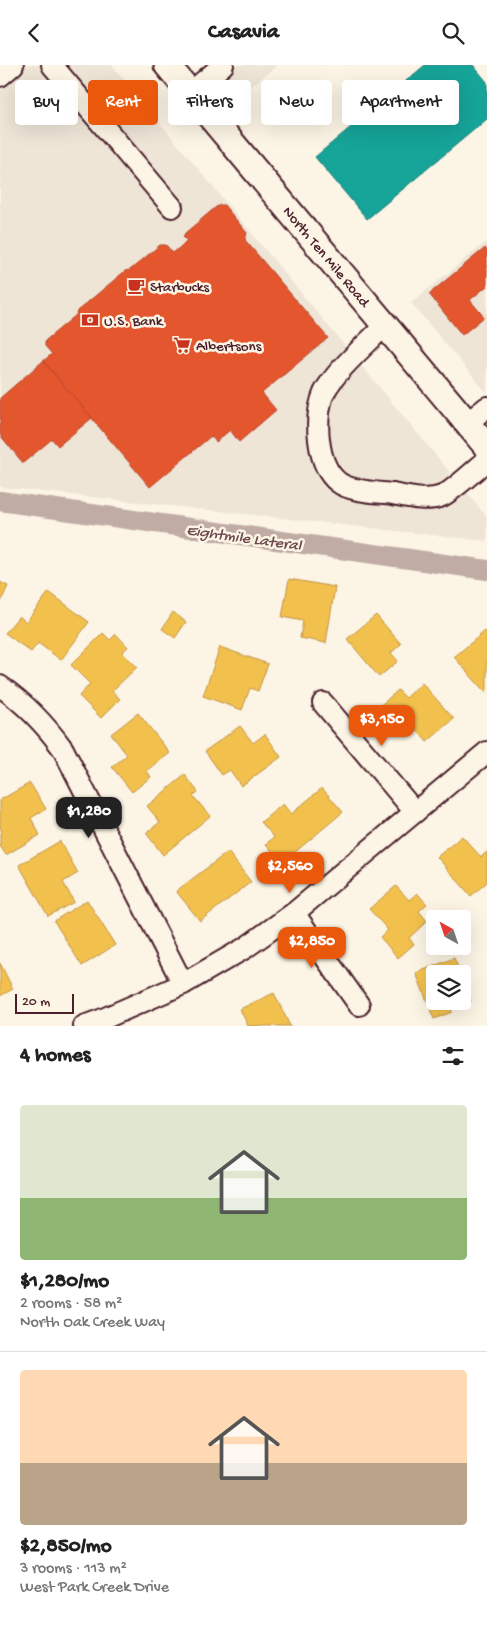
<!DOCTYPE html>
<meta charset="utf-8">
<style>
body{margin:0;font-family:"Gochi Hand",sans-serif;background:#f2f2f2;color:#222;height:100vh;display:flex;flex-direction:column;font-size:19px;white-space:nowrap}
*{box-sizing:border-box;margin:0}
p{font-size:16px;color:#767676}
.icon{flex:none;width:28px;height:28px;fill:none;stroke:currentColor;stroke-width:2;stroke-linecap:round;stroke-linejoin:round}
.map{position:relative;height:961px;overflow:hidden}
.sheet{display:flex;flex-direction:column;background:#fff;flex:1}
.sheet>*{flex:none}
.top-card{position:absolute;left:15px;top:15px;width:458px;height:45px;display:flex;gap:10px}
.needle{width:32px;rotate:320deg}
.controls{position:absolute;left:426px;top:845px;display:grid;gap:10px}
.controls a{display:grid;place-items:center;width:45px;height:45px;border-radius:5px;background:#fff;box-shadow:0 5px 20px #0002;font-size:25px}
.scale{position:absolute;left:15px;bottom:12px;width:59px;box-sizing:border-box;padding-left:5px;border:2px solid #4a1f2b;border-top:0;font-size:14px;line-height:18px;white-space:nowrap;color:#4a1f2b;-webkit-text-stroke:4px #fcf5e5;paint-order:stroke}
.price{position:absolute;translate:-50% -42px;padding:0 11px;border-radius:10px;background:#ea580c;color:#fff;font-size:16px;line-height:32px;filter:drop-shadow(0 1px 2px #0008)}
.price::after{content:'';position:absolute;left:50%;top:30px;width:15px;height:11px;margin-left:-8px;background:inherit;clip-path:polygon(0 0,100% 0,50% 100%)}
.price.active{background:#222;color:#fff}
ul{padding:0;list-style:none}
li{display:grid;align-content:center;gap:10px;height:265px;padding:0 20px}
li+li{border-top:1px solid #e0e0e0}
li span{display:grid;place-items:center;height:155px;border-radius:5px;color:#555}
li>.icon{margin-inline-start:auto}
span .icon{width:90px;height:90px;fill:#fffc;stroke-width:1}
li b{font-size:21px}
h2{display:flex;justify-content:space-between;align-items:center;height:60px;padding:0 20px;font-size:21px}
.chip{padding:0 18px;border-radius:5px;background:#fff;box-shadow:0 5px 20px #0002;font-size:18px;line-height:45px}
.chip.active{background:#ea580c;color:#fff}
header{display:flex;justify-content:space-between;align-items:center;height:65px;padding:0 20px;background:#fff;font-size:22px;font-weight:800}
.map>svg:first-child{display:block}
.built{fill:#eee5d7}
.homes{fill:#f2c14e;stroke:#c09044}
.shops{fill:#e4572e;stroke:#b6462d}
.public{fill:#17a398;stroke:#267b77}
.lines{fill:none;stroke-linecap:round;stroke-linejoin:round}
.canal{stroke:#c0aca5;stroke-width:20}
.minor-casing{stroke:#4a1f2b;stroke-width:24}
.major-casing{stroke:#4a1f2b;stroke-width:29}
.minor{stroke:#fcf5e5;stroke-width:20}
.major{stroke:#fcf5e5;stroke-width:25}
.labels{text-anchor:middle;stroke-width:5;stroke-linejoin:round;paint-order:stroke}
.street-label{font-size:15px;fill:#4a1f2b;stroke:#fcf5e5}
.poi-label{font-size:15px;fill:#4a1f2b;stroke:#fcf5e5;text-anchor:start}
.water-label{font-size:16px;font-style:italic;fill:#6d4950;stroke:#fcf5e5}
</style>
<header><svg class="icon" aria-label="back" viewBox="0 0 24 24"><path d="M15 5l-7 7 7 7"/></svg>Casavia<svg class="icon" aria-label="search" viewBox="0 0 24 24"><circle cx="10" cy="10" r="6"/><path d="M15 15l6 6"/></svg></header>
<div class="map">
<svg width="487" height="961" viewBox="0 0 487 961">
<rect width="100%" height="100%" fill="#fcf5e5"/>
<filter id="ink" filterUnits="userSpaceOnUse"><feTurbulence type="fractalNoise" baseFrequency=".02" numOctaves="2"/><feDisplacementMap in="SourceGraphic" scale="10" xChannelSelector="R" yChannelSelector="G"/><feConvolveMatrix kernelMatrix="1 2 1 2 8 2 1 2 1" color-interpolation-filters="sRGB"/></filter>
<g filter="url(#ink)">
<g class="built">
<polygon points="0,0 112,0 487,452 487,476 0,422"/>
<polygon points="211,0 278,0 238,32"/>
<polygon points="487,176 487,328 411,238"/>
</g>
<g class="homes">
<polygon points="289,514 335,522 326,578 300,573 303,556 282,552"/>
<polygon points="0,517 8,521 0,539"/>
<polygon points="49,527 89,557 61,595 38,578 31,587 5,568 19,551 26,557"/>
<polygon points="173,547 186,557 175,573 162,564"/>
<polygon points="376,550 401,579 391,588 398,596 379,612 347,574"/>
<polygon points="485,566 487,569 487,625 485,627 454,592"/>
<polygon points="103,568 110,575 116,569 128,582 122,587 137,602 112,626 120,634 101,653 79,631 90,619 71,600"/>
<polygon points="220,582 268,599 258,626 250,623 242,645 203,631"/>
<polygon points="422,618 454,654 427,677 410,657 402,664 381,640 398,625 406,633"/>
<polygon points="138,648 170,688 147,706 151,712 132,727 112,702 127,690 111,669"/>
<polygon points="240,661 253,678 265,669 281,692 241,721 230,705 222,710 205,686"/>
<polygon points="185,710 198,727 193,731 210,751 163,790 146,768 160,757 147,741"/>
<polygon points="30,718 46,744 31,753 40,770 6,790 0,781 0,768 2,767 0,763 0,735"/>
<polygon points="322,723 343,747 282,798 266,779 274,772 261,757 283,739 291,749"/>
<polygon points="462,771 481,792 487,787 487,817 471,831 437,792"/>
<polygon points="60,776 78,808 63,817 74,837 48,851 19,800"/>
<polygon points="228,787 251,817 200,856 176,826"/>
<polygon points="396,821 409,835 417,828 427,839 419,846 427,856 409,873 414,879 398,893 380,872 388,865 369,844"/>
<polygon points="87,835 115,880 82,901 54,856"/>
<polygon points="454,893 461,909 435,909 435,936 462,936 462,914 471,936 451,944 452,947 434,954 416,908"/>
<polygon points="0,898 13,924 0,931"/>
<polygon points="274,928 290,961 248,961 240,944"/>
</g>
<g class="shops">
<polygon points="220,140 224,140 247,168 245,175 328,273 262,328 276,345 239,377 230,365 216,377 211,371 150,422 43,296 52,289 45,281 45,278 46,275 76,250 77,246 125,206 130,205 160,180 166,180 173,188 187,176 183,172 185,168 216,142"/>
<polygon points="485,183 487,185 487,221 470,235 484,252 462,270 429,229"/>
<polygon points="43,296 92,353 58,381 52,374 23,398 0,370 0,333"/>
</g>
<polygon class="public" points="425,0 473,0 487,17 487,54 367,154 315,92"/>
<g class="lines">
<polyline class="canal" points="0,436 487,505"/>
<g class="minor-casing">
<g id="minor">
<polyline points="52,0 172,142"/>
<polyline points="0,11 13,0"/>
<polyline points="191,27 223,0"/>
<path d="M385 260C369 277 334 307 324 328 314 351 316 400 338 417 350 427 378 427 393 429 408 432 427 437 442 431 453 426 476 404 487 395"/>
<polyline points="467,358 487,342"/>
<path d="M0 621C26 639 45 659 63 684L183 919"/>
<polyline points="323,638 415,747"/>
<polyline points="294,848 359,940"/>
<polyline points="84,961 103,954 183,919 245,883 294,848 487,687"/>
</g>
</g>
<g class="major-casing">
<polyline id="major" points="167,0 487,382"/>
</g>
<use href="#minor" class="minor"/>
<use href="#major" class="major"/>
</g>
</g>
<defs>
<g id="cafe-bare" transform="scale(1.35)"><path d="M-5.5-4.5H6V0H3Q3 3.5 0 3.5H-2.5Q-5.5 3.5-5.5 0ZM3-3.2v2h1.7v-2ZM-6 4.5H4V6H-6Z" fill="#c8321e" stroke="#fcf5e5" stroke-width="2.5" paint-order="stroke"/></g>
<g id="bank-bare" transform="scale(1.35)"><path d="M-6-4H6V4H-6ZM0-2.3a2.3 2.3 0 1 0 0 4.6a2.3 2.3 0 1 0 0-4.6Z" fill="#c8321e" stroke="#fcf5e5" stroke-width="2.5" paint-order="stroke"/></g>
<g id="supermarket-bare" transform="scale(1.35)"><path d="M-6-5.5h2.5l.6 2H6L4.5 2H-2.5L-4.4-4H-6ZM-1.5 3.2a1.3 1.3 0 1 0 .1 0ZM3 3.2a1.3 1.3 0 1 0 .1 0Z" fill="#c8321e" stroke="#fcf5e5" stroke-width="2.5" paint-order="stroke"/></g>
</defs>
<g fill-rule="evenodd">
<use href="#cafe-bare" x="136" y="221"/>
<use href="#bank-bare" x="90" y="255"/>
<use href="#supermarket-bare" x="182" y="280"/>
</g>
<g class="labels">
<g class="street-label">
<text transform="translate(327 191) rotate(50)" y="5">North Ten Mile Road</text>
</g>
<g class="poi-label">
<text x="150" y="226">Starbucks</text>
<text x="104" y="260">U.S. Bank</text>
<text x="196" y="285">Albertsons</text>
</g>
<g class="water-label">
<text transform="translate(244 471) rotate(8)" y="6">Eightmile Lateral</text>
</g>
</g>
</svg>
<div class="controls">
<a><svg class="needle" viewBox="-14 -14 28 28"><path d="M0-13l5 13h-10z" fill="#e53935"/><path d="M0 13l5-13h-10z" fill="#767676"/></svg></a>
<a><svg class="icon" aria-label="layers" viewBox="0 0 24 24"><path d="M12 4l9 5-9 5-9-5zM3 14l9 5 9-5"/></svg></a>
</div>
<div class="scale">20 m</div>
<b class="price" style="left:382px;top:682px">$3,150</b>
<b class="price active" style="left:89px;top:774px">$1,280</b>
<b class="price" style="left:290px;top:829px">$2,560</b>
<b class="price" style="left:312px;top:904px">$2,850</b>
<div class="top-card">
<a class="chip">Buy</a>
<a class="chip active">Rent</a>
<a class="chip">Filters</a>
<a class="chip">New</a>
<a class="chip">Apartment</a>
</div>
</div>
<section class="sheet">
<h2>4 homes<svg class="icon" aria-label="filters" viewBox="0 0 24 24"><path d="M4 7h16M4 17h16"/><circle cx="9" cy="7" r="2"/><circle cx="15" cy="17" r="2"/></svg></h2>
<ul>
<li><span style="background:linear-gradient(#dfe7d0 60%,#8fb573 0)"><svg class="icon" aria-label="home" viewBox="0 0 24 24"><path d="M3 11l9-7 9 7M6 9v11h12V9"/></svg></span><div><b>$1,280/mo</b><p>2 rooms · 58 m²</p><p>North Oak Creek Way</p></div></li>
<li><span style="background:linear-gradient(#ffd9b3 60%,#b9a48a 0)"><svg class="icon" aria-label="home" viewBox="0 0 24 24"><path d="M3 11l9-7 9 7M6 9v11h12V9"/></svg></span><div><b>$2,850/mo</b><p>3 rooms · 113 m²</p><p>West Park Creek Drive</p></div></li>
</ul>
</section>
